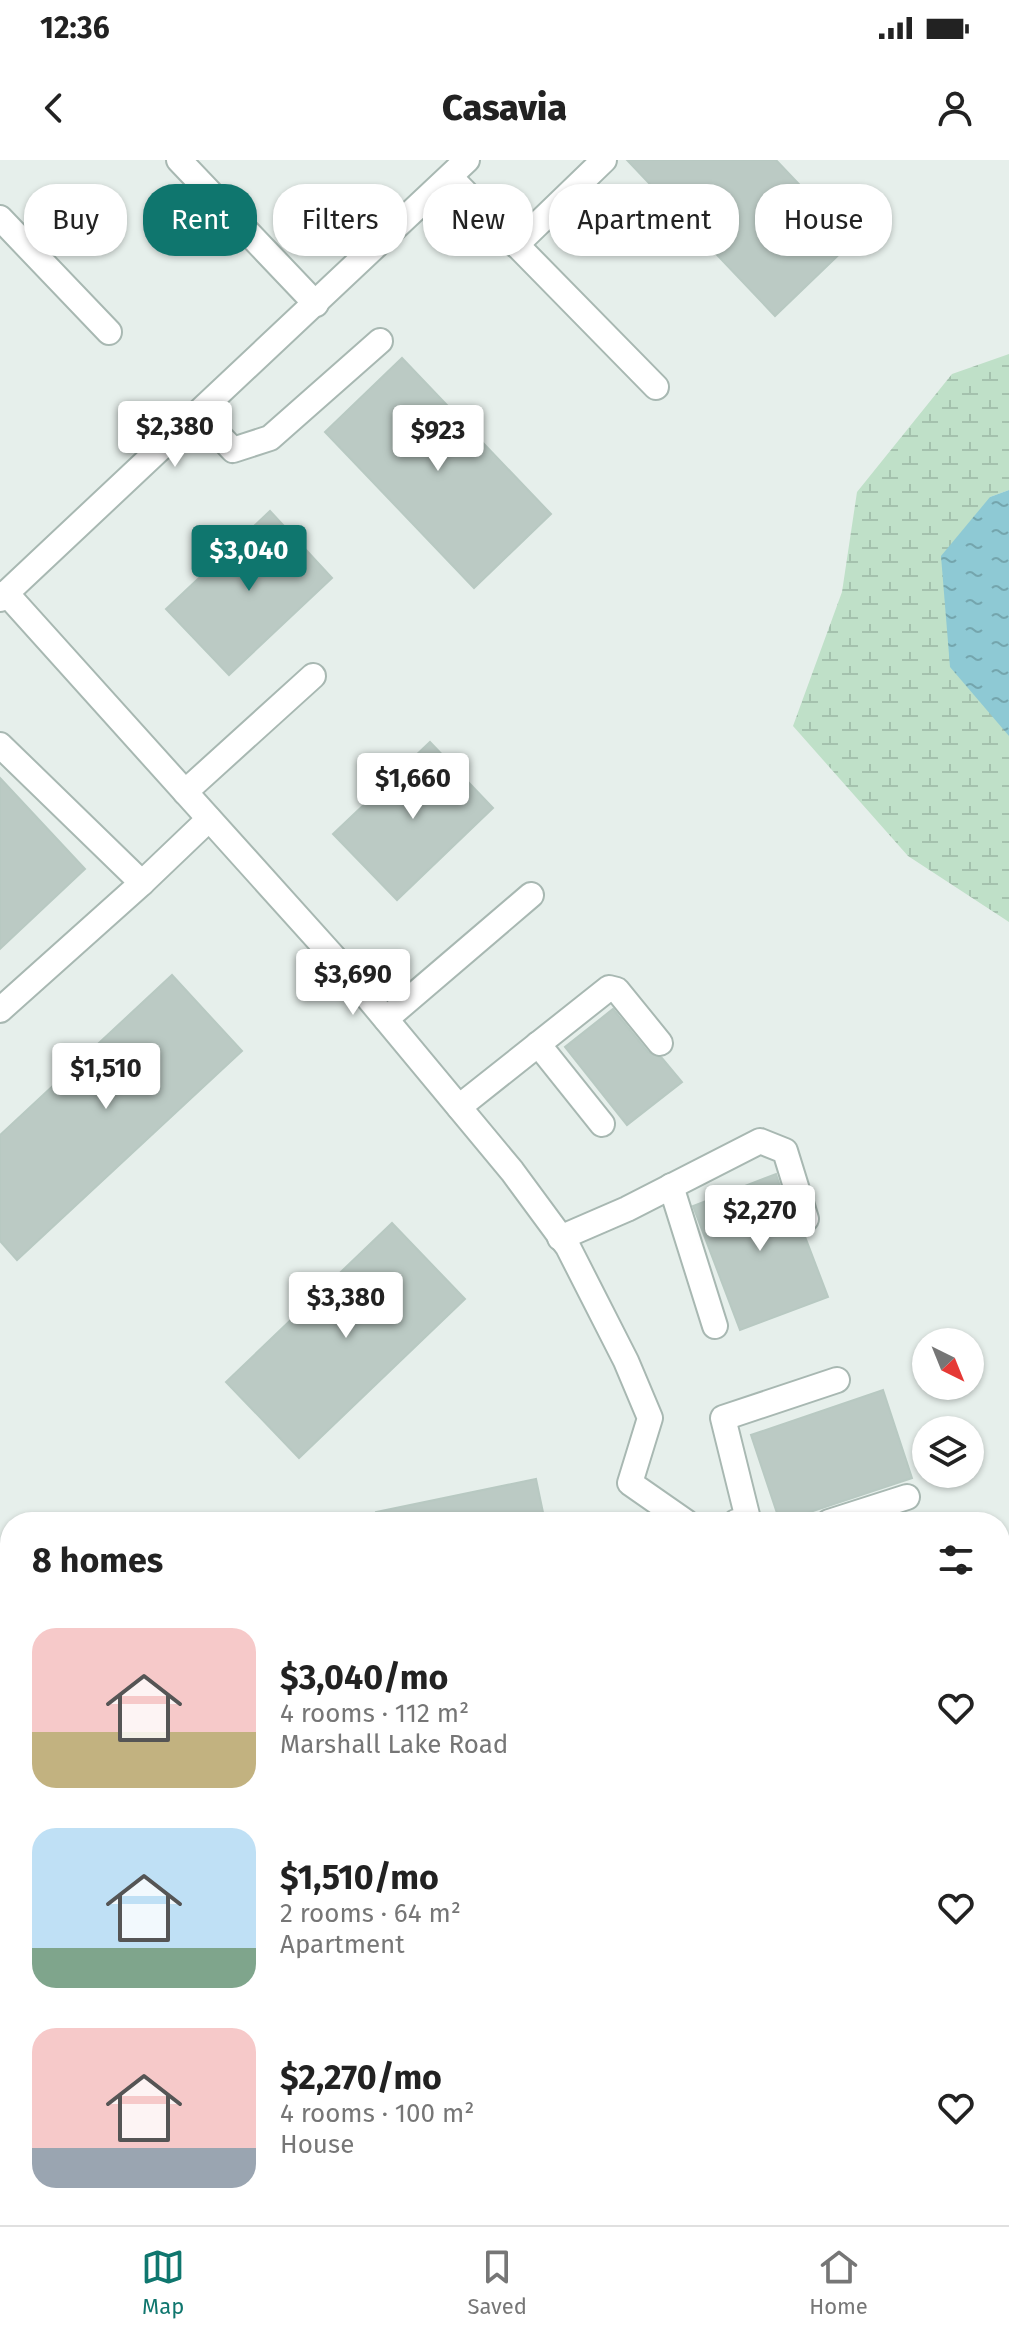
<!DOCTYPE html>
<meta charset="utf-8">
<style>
body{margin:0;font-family:"Fira Sans",sans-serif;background:#f6f6f6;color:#222;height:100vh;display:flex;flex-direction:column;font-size:30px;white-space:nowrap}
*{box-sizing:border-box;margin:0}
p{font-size:26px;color:#767676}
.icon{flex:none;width:44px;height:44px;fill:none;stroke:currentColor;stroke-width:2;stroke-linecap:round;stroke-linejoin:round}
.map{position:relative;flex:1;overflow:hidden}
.panel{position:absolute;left:0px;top:1352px;width:1010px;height:714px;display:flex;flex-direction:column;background:#fff;border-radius:32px 32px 0 0;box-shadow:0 2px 6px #0004}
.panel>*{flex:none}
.hud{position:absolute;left:24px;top:24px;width:962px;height:72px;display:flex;gap:16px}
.needle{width:52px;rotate:137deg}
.tools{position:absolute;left:912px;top:1168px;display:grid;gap:16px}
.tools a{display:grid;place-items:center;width:72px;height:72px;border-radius:50%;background:#fff;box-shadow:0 2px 6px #0004;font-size:40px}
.price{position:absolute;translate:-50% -68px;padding:0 18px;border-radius:8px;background:#fff;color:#222;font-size:26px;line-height:52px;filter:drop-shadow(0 2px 4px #0008)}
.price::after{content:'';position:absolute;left:50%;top:48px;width:24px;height:18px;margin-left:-12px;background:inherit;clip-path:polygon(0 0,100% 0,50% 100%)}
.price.active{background:#0f766e;color:#fff}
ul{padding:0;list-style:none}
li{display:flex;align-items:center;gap:24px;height:200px;padding:0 32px}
li span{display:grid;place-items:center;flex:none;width:224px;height:160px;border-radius:24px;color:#555}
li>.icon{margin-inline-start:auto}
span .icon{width:96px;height:96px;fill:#fffc;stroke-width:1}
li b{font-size:34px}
h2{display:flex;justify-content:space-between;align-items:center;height:96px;padding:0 32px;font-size:34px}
.tag{padding:0 28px;border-radius:32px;background:#fff;box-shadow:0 2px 6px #0004;font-size:28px;line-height:72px}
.tag.active{background:#0f766e;color:#fff}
.status{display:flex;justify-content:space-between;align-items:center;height:56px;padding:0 40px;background:#fff;direction:ltr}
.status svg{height:22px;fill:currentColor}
header{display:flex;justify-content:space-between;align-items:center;height:104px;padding:0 32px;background:#fff;font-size:36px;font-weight:800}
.tabs{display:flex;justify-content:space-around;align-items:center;height:112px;border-top:2px solid #e0e0e0;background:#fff;font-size:22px;color:#767676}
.tabs a{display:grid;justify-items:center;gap:4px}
.tabs .active{color:#0f766e}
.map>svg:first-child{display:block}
.wetland{fill:url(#wetland-marsh)}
.water{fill:url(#water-ripples)}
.building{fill:#bbcac4;stroke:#b8c9c2;stroke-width:2}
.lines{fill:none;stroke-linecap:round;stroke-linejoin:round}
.minor-casing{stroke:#a8b8b2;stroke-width:28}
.major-casing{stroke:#c2cac8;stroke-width:28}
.minor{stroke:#fff;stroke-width:24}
.major{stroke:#6aa596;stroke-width:24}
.rail-casing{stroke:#5f7d75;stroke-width:9}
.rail{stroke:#f7fbf9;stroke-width:6;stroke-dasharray:18;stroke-linecap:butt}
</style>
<div class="status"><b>12:36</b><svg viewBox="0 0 49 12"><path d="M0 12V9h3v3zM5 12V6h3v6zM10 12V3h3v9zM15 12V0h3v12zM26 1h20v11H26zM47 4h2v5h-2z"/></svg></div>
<header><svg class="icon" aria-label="back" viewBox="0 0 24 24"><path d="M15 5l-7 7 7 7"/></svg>Casavia<svg class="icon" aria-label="person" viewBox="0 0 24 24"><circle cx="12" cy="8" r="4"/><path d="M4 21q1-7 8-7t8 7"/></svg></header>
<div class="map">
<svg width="1009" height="2065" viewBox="0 0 1009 2065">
<defs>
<pattern id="wetland-marsh" width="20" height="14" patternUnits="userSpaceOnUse" patternTransform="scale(2)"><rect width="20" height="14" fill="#bfe0c8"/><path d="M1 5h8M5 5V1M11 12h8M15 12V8" fill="none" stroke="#a4c1ad"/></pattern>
<pattern id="water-ripples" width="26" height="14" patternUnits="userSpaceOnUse" patternTransform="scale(2)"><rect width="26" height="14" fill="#8ec9d4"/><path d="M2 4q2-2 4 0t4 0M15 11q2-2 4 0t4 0" fill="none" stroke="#74a5ad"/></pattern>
</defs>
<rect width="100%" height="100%" fill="#e6efeb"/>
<polygon class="wetland" points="1009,194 1009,330 990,337 1009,576 1009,762 908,696 793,566 842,432 857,332 952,214"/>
<polygon class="water" points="1009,330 1009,576 950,507 941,396 990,337"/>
<g class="building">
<polygon points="627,0 776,0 853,81 775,156"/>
<polygon points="402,198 551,354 474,428 325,272"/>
<polygon points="270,351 332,418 229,515 166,449"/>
<polygon points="430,582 493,648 397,740 333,674"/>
<polygon points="0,618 85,709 0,789"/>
<polygon points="172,815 242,891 17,1100 0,1081 0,975"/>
<polygon points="613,849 648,892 662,898 682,922 627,965 565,887"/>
<polygon points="776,1014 792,1063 804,1074 828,1137 740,1170 693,1046"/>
<polygon points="392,1063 465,1139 299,1298 226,1222"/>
<polygon points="883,1230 912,1318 780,1362 751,1275"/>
<polygon points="536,1319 545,1362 377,1362 376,1352"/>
</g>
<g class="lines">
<g class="minor-casing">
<g id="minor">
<polyline points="179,0 316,144"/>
<polyline points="450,17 656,227"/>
<polyline points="0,58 109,172"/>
<polyline points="516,85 604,0"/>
<polyline points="199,254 233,290 270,278 380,181"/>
<polyline points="6,433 340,804 512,1011 568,1087 626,1201 650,1258 630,1323 686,1362"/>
<polyline points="0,439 467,0"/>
<polyline points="0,585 142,723 209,659"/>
<polyline points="185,632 313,516"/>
<polyline points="0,850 142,723"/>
<polyline points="386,859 531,735"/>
<polyline points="538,884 602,964"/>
<polyline points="459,947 609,828 617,830 660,883"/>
<polyline points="671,1026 715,1166"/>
<polyline points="560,1078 627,1049 760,981 785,991 806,1059"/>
<polyline points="736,1362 748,1359 723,1258 837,1220"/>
<polyline points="829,1362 907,1337"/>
<polyline points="0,1961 10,1970"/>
<polyline points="0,2061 4,2065"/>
</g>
</g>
<g class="major-casing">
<g id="major">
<polyline points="1000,1981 1009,1980"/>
<polyline points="1000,2043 1009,2039"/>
<polyline points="52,2065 96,2056"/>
<polyline points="963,2065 1009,2062"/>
</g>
</g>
<use href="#minor" class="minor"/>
<use href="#major" class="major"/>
<g class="rail-casing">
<g id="rail">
<polyline points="1000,1480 1009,1479"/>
<polyline points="0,1612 10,1610"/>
</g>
</g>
<use href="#rail" class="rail"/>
</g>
</svg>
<div class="tools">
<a><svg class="needle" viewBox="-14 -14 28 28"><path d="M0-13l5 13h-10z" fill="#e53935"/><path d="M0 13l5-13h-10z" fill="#767676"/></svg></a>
<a><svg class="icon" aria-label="layers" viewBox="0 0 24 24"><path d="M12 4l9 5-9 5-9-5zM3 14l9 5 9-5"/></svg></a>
</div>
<b class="price" style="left:175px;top:309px">$2,380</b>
<b class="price" style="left:438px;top:313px">$923</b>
<b class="price active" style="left:249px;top:433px">$3,040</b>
<b class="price" style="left:413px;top:661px">$1,660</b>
<b class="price" style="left:353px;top:857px">$3,690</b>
<b class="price" style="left:106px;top:951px">$1,510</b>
<b class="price" style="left:760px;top:1093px">$2,270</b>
<b class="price" style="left:346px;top:1180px">$3,380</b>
<div class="hud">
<a class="tag">Buy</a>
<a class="tag active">Rent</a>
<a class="tag">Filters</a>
<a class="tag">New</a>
<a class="tag">Apartment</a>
<a class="tag">House</a>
</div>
<section class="panel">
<h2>8 homes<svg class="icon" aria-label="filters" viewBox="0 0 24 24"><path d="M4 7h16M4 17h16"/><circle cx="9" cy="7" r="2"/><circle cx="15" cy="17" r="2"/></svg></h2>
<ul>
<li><span style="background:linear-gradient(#f6c9c9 65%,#c2b280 0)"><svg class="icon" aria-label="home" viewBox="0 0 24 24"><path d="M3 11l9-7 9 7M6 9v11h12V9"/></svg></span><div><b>$3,040/mo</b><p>4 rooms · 112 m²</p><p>Marshall Lake Road</p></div><svg class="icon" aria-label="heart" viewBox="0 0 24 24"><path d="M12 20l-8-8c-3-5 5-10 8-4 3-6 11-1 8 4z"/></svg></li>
<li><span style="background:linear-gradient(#bfe0f5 75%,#7fa58c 0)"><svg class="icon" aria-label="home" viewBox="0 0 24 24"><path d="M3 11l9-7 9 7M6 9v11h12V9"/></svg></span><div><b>$1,510/mo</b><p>2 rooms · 64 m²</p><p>Apartment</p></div><svg class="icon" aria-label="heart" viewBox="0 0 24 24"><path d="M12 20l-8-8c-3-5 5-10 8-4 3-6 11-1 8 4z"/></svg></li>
<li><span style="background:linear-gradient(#f6c9c9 75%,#9aa5b1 0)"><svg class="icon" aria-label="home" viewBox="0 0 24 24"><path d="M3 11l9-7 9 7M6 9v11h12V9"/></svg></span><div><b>$2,270/mo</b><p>4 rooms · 100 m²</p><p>House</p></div><svg class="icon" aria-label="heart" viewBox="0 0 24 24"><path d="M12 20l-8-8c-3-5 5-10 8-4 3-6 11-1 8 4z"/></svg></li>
</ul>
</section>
</div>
<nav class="tabs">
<a class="active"><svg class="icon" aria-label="map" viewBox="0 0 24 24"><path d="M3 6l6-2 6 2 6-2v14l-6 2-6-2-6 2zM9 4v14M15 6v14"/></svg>Map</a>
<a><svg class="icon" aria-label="saved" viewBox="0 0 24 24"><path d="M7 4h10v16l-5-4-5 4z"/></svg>Saved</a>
<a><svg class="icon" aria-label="home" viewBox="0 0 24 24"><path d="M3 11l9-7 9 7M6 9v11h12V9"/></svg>Home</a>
</nav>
